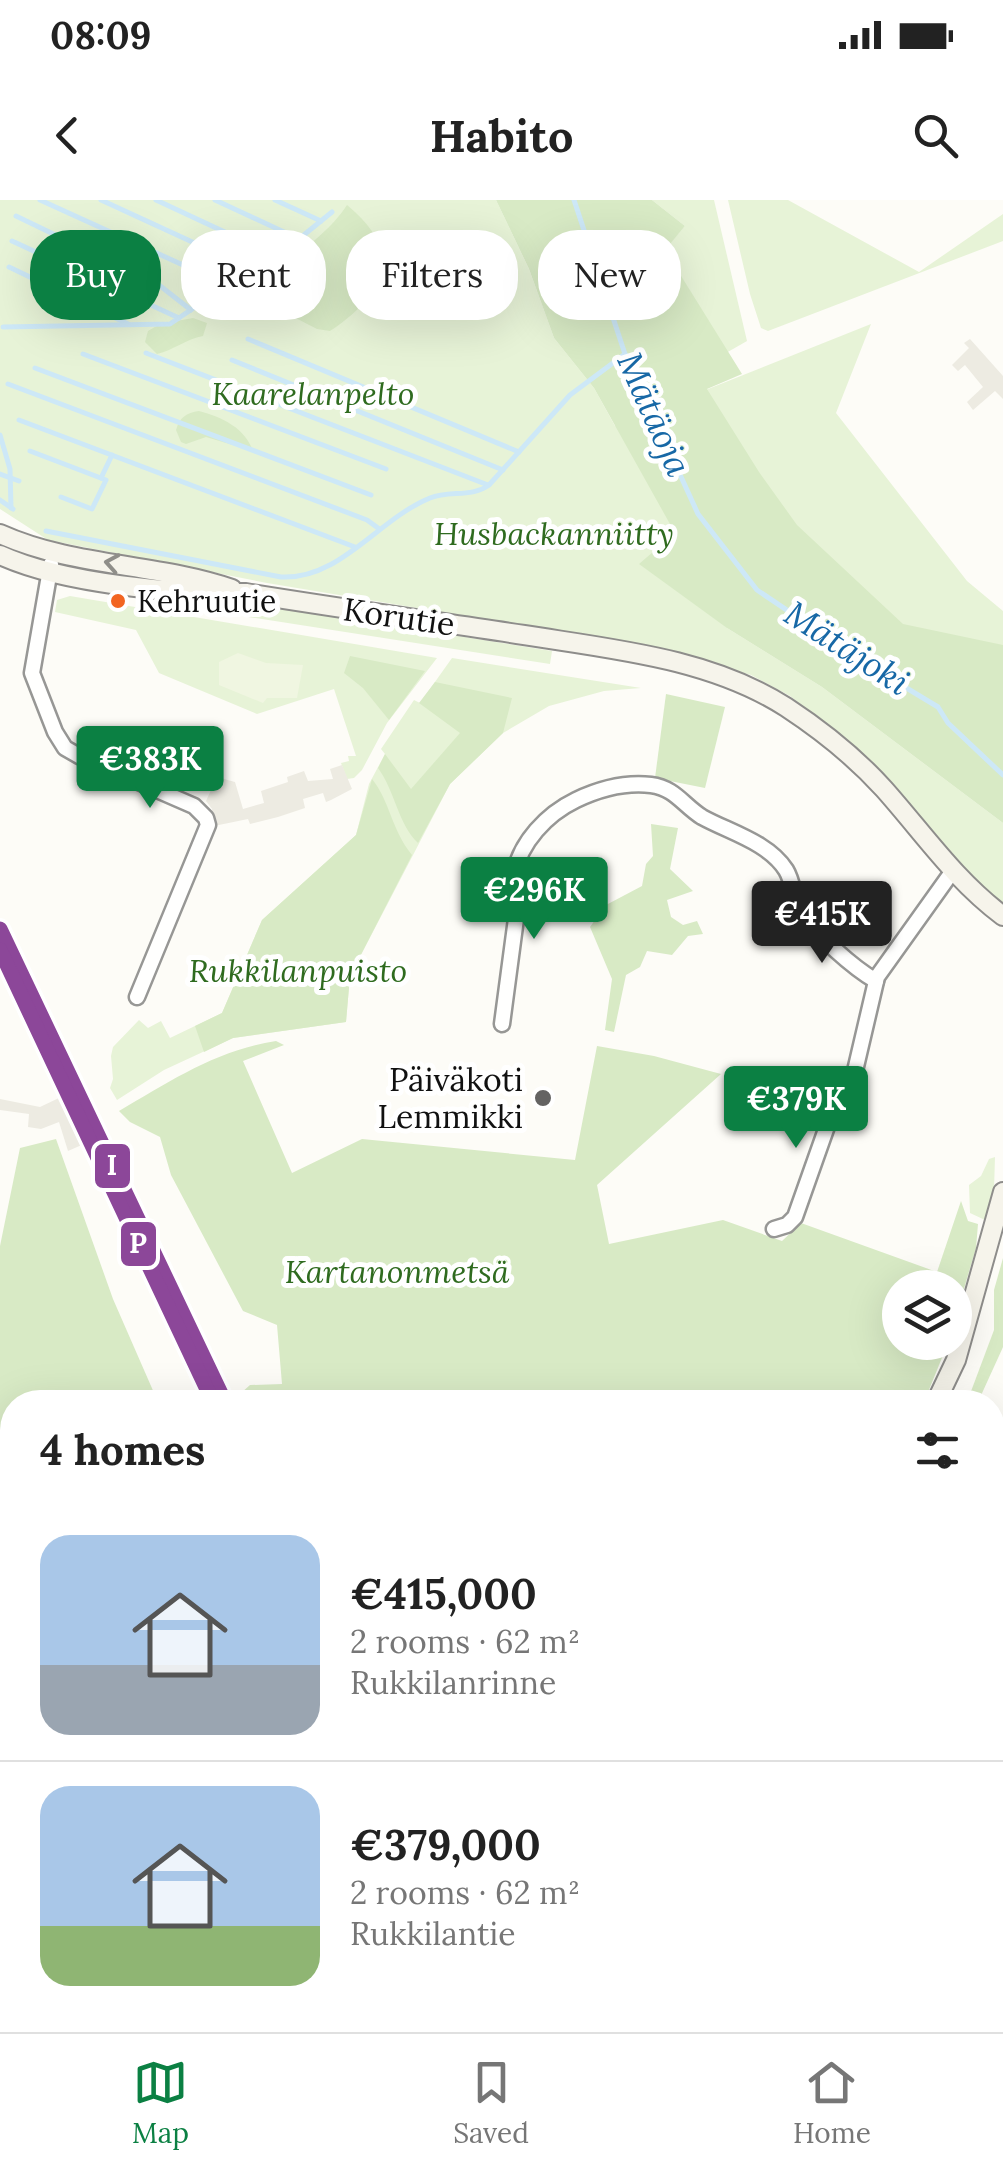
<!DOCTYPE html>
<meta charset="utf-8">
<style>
body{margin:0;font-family:Lora,serif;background:#f6f6f6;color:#222;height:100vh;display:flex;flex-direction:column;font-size:38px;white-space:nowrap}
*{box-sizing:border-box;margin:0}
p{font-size:32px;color:#767676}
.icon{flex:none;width:55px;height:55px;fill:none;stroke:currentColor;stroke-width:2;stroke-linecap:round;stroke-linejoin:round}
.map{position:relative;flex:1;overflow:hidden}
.details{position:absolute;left:0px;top:1190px;width:1005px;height:642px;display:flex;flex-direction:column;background:#fff;border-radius:40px 40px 0 0;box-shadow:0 10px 40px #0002}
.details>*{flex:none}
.guide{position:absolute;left:30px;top:30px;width:945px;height:90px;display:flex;gap:20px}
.buttons{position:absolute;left:882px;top:1070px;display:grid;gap:20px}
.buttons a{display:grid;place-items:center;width:90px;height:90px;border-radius:50%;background:#fff;box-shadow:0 10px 40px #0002;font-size:50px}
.price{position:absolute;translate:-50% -85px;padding:0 22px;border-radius:10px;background:#0b8043;color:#fff;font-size:32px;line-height:65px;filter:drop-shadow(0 2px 5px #0008)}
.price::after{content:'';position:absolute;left:50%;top:60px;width:30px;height:22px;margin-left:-15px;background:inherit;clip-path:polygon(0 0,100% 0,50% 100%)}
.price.selected{background:#222;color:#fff}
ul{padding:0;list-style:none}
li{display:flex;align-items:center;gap:30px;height:250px;padding:0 40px}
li+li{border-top:2px solid #e0e0e0}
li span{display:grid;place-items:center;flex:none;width:280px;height:200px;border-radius:30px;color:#555}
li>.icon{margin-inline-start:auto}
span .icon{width:120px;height:120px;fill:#fffc;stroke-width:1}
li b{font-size:42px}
h2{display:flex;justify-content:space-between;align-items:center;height:120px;padding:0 40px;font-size:42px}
.tag{padding:0 35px;border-radius:40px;background:#fff;box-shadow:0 10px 40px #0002;font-size:35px;line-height:90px}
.tag.selected{background:#0b8043;color:#fff}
.status{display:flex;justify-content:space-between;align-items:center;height:70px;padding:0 50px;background:#fff;direction:ltr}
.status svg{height:28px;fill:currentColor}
header{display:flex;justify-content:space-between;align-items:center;height:130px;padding:0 40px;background:#fff;font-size:45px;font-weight:700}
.tab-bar{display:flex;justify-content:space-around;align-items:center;height:140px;border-top:2px solid #e0e0e0;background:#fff;font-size:28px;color:#767676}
.tab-bar a{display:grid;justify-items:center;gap:5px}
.tab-bar .selected{color:#0b8043}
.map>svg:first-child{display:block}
.green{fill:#e7f3d7}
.forest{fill:#d8eac5}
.pitch{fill:#f0f6e1}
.plaza{fill:#edebe2}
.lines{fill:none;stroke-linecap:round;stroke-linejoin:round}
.stream{stroke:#cde8f7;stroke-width:5}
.street-casing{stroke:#979795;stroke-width:19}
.secondary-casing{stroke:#8e8d8b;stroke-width:22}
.street{stroke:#fffffe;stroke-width:14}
.secondary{stroke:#f6f4eb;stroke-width:18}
.rail-1-casing{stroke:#fff;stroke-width:22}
.rail-2-casing{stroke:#fff;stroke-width:22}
.rail-1{stroke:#8c4799;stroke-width:15}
.rail-2{stroke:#8c4799;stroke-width:15}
.oneway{stroke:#8f8e89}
.bus-dot{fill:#f26522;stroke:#fff;stroke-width:4}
.poi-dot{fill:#646362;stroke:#fff;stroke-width:4}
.labels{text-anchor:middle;stroke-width:10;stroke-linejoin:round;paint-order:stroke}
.bus-label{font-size:30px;fill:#111;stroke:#fff;text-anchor:start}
.park-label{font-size:32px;font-style:italic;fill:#2f6b1f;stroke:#fff}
.street-label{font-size:32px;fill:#111;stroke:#fff}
.poi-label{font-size:32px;fill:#111;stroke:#fff;text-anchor:end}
.water-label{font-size:35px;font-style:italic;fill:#1768a6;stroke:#fff}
.line-badge{stroke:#fff;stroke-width:4}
.badge-label{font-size:28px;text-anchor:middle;font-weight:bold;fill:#fff}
</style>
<div class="status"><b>08:09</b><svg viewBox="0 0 49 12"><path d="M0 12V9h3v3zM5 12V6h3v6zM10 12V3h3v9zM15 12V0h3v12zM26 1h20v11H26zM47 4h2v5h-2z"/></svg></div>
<header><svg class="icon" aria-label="back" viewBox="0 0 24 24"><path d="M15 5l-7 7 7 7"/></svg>Habito<svg class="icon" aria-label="search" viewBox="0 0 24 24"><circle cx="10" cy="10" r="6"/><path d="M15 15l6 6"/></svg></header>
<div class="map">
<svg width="1003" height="1832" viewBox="0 0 1003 1832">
<rect width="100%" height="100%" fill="#fdfcf7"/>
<g class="green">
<polygon points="0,0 496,0 529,69 554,138 594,188 615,226 871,124 836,213 967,381 1003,411 1003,448 727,428 822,487 1003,623 1003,704 964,671 903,596 857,549 790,496 751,475 657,448 267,383 48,340 0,309"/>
<polygon points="652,0 714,0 747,141 726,153 665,49 685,26"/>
<polygon points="728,0 788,0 919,72 1003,14 1003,41 768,131 761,128 750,94"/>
<polygon points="70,396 437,458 387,523 362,570 354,578 347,579 341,563 349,561 348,556 356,556 334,489 257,514 159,473 136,430 55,412 57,400"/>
<polygon points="166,397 290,409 552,451 550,464 165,404"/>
<polygon points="452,458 641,488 604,491 549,506 503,533 450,584 350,776 346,822 233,838 164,870 117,900 110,888 113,879 111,856 113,847 139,820 148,828 161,821 170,838 222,813 262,720 356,635 369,584 385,554 381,549 414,500 420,503"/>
<polygon points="995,957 994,990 985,1020 970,1013 969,985 981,976 989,959"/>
</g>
<g class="forest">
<polygon points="496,0 652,0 685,26 665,50 742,174 707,189 759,272 797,325 903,424 1003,445 1003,623 822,487 727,428 639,364 675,333 594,188 554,138 529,69"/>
<path d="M347 5C406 53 384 95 330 131L317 129 280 110C281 49 318 49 347 5Z"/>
<path d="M193 118 207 123 203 136C186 139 174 150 157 154L145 142 148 131 160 124Z"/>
<path d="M199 211C222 217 245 228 253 251L206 237 186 244 181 242 176 230C180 217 186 213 199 211Z"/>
<polygon points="350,456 425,471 389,520 363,488 344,473"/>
<path d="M435 482 512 498 503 533 450 584 418 643C398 624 395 591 378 568L385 554 411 589 460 533 419 503Z"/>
<polygon points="666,494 725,507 705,588 655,578"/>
<path d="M372 579C390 601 391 629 412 655L350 776 346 822 233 838 204 852 195 826 222 813 262 720 356 635Z"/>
<polygon points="651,624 678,628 670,669 693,691 667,700 671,717 683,725 697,721 703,734 688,736 672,755 647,751 640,767 626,775 614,832 605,830 612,779 590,727 606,705 642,686 646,664 653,656"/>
<path d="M276 841 284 845 243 861 292 973 362 939 575 960 597 846 654 856 721 874 597 985 609 1044 723 1020 782 1041 801 1023 937 1072 961 1001 968 1021 978 1024 976 1048 955 1119V1088H900V1142L948 1143 924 1202H231L250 1185 282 1184 277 1125 243 1111 171 975 160 937 130 922 119 911C170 881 217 850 276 841Z"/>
<polygon points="56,939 113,1099 158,1202 12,1202 12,1810 0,1817 0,1046 20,948"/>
<polygon points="1003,1058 1003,1147 978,1202 967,1202 994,1130 994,1090"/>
</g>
<polygon class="pitch" points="238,453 266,463 303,465 297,498 267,498 263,503 219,485 219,462"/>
<g class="plaza">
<polygon points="970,139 1003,176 1003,199 995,191 973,210 967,202 983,187 965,165 958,171 952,165 969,148 964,143"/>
<polygon points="342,565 352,589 331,600 326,602 323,593 303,599 305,608 278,617 250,624 248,619 214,626 212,609 206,601 217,577 235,582 243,609 264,603 261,591 288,582 287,577 304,571 308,581 333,579 330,569"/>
<polygon points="61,897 84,944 68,951 59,922 41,929 28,927 29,914 0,910 0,899 40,907"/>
</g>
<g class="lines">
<g class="stream">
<polyline points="40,0 227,85"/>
<polyline points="101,0 251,69"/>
<polyline points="156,0 257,47 272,59"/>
<polyline points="215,0 299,39"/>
<polyline points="275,0 321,21"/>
<polyline points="574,0 625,154 698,314 757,390 870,466 938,507 948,523 1003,575"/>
<polyline points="16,16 159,85 191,110"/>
<polyline points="12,41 179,118"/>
<polyline points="9,67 128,124"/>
<polyline points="3,127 170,124 251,69 278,56 332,12"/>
<polyline points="248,139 519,252"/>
<polyline points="146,153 488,285"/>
<polyline points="83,154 386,269"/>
<polyline points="232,160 503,270"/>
<polyline points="35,168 371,295"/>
<polyline points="8,184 367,320 378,328"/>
<polyline points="19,220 355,347"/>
<polyline points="0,235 10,269 11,308"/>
<polyline points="30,251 106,280 92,309 61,297"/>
<polyline points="0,274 19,281"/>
<polyline points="101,278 112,255"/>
<polyline points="0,300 13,309"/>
<path d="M46 331 281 377C340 380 378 319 430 298 450 290 471 298 489 285L570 195 625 154"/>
</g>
<g class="street-casing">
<g id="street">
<polyline points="51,364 32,473 55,532 65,548 79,556 194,606 206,618 208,625 137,797"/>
<path d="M502 824 521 681 514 675C520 642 547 614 576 600 599 589 625 582 651 585 675 588 683 605 702 617 729 632 768 642 786 670 794 683 793 701 802 714 818 736 852 767 876 781"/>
<polyline points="774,1029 787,1025 795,1017 830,918 851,888 877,777 952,672"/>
<polyline points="992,1423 1003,1412"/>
<polyline points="992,1472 1003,1487"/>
<polyline points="992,1551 1003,1548"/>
<polyline points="992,1573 1003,1563"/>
<polyline points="711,1832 724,1820"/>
</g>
</g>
<g class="secondary-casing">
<g id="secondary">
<path d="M0 334C73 367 156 363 232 389"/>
<path d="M0 355C63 384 176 394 246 393 339 408 431 421 524 435 611 449 710 458 786 507 821 530 856 558 884 589 924 634 955 680 1003 716"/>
<polyline points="936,1202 956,1160 1003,992"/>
<polyline points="992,1519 1003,1536"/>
<polyline points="20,1832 46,1820"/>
</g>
</g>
<use href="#street" class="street"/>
<use href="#secondary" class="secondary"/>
<g class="rail-1-casing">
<polyline id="rail-1" points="0,729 225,1202"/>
</g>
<g class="rail-2-casing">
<polyline id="rail-2" points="0,750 213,1202"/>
</g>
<use href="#rail-1" class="rail-1"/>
<use href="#rail-2" class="rail-2"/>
</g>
<defs><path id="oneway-chevron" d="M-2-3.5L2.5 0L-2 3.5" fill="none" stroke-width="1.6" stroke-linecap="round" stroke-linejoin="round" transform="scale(2.5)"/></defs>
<use class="oneway" href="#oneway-chevron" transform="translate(112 363) rotate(-170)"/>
<circle class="bus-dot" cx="118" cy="401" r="9"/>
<circle class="poi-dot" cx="543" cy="898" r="10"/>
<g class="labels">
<g class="bus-label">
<text x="137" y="412">Kehruutie</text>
</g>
<g class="park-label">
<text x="313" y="205">Kaarelanpelto</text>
<text x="554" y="345">Husbackanniitty</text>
<text x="298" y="782">Rukkilanpuisto</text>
<text x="397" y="1083">Kartanonmetsä</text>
</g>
<g class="street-label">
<text transform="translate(399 417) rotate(8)" y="11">Korutie</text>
</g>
<g class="poi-label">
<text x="523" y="891">Päiväkoti<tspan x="523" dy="37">Lemmikki</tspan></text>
</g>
<g class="water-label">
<text transform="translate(654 214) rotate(66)" y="12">Mätäoja</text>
<text transform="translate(847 448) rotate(33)" y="12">Mätäjoki</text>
</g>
</g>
<g class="line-badge">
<rect x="93" y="942" width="39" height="48" rx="10" fill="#8c4799"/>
<rect x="119" y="1020" width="39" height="48" rx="10" fill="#8c4799"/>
</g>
<g class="badge-label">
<text x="112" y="975">I</text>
<text x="138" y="1053">P</text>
</g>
</svg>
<div class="buttons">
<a><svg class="icon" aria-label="layers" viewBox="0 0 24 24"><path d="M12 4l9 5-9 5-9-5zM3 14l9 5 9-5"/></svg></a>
</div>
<b class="price" style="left:150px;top:611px">€383K</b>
<b class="price" style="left:534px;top:742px">€296K</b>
<b class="price selected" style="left:822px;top:766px">€415K</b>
<b class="price" style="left:796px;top:951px">€379K</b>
<div class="guide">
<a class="tag selected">Buy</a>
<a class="tag">Rent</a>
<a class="tag">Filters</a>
<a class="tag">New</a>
</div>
<section class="details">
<h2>4 homes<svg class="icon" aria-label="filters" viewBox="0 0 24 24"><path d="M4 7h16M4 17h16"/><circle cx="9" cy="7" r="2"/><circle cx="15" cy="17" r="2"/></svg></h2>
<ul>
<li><span style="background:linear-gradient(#a9c7e8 65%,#9aa5b1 0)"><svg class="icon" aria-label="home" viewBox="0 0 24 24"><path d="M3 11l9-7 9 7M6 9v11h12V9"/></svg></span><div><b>€415,000</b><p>2 rooms · 62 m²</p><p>Rukkilanrinne</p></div></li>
<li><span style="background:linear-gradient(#a9c7e8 70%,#8fb573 0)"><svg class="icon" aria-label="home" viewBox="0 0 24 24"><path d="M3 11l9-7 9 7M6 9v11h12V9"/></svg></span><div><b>€379,000</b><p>2 rooms · 62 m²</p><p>Rukkilantie</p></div></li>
</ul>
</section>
</div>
<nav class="tab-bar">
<a class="selected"><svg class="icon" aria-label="map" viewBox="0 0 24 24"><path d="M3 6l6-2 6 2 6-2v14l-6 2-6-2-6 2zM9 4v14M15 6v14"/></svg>Map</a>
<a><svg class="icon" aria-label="saved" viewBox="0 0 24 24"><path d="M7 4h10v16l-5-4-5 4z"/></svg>Saved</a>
<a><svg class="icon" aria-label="home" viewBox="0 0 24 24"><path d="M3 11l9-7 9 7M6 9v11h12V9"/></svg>Home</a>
</nav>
